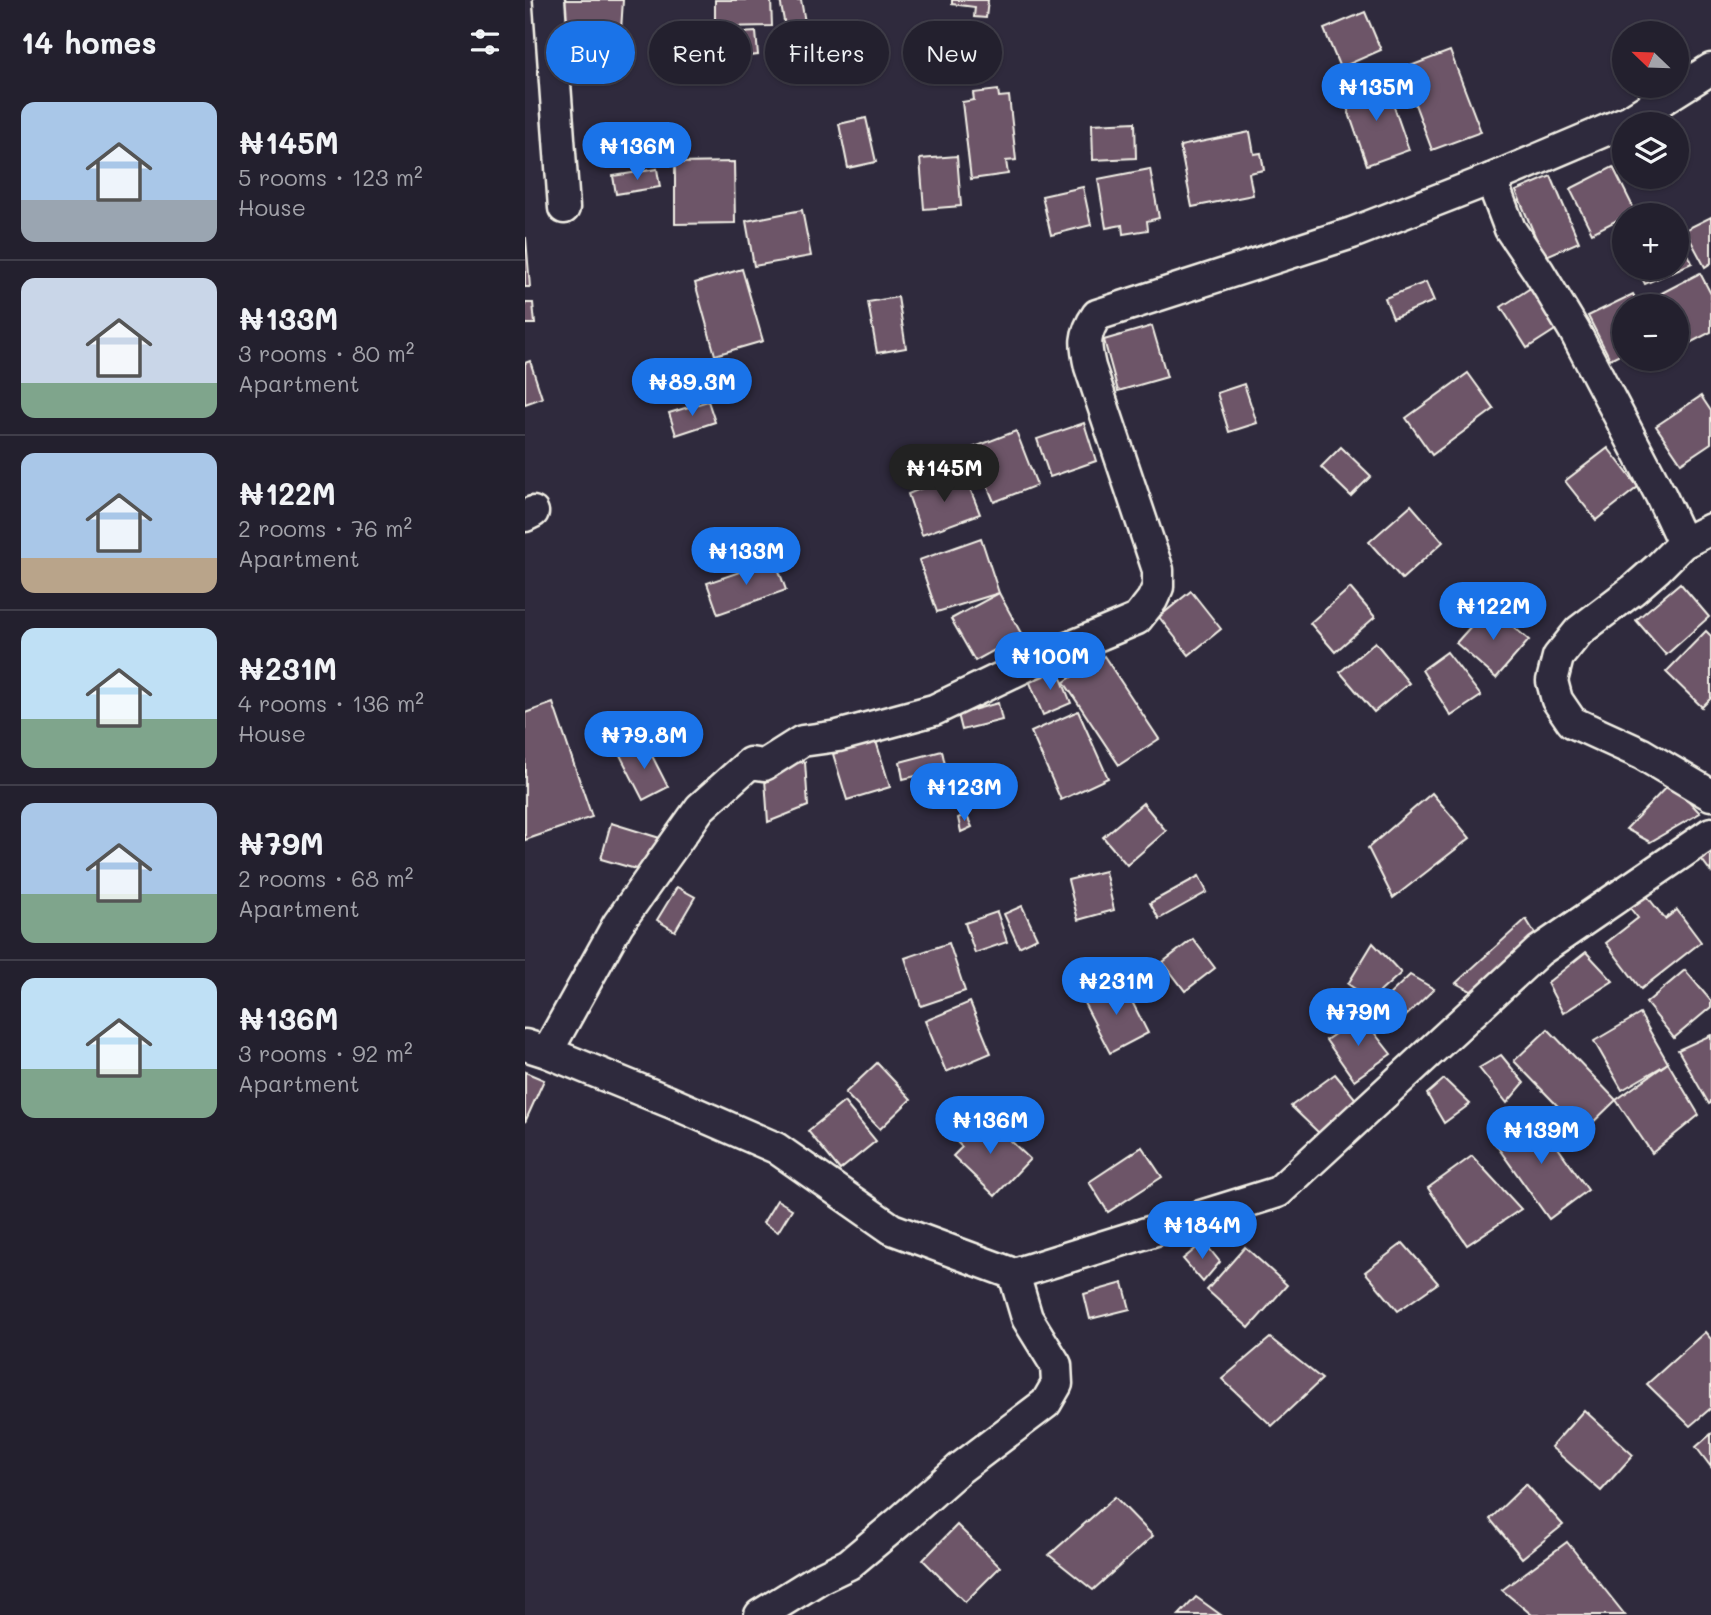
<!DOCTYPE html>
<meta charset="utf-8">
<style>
body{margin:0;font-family:Mali,sans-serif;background:#2f2d3a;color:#f1f3f6;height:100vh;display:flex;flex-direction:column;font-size:26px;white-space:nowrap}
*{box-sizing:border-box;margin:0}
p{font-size:23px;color:#a3a3aa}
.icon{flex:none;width:38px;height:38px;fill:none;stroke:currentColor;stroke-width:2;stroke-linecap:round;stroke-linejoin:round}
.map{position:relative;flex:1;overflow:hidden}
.panel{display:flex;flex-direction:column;background:#23202e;width:525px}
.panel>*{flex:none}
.hud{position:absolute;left:21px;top:21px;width:665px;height:63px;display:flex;gap:14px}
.needle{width:46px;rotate:293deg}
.controls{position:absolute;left:1087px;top:21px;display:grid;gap:14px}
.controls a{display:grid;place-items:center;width:77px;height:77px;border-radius:50%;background:#23202e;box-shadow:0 2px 5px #0004,0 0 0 2px #403e4a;font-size:35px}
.price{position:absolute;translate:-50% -60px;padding:0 16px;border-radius:24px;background:#1a73e8;color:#fff;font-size:23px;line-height:46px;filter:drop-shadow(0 2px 4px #0008)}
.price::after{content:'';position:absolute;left:50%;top:42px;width:21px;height:16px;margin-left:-10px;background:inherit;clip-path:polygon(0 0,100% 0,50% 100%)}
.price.selected{background:#222;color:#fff}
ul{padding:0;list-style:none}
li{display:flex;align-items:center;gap:21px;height:175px;padding:0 21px}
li+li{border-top:2px solid #403e4a}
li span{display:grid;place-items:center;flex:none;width:196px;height:140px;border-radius:14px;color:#555}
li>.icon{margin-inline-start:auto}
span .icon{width:84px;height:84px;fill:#fffc;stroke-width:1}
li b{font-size:30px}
h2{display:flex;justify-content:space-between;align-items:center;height:84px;padding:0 21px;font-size:30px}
.chip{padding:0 24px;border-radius:32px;background:#23202e;box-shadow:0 2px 5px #0004,0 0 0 2px #403e4a;font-size:24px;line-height:63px}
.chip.selected{background:#1a73e8;color:#fff}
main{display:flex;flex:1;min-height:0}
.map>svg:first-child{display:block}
.building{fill:#6d5568;stroke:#f4f1e8;stroke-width:2}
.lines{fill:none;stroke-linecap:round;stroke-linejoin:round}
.street-casing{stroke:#f4f1e8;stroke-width:35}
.street{stroke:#2f2a3d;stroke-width:30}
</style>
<main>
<section class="panel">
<h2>14 homes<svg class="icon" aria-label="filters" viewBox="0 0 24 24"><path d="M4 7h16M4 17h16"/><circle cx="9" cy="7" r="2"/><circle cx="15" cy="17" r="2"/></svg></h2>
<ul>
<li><span style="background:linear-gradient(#a9c7e8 70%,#9aa5b1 0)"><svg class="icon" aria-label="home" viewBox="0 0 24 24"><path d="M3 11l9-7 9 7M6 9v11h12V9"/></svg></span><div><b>₦145M</b><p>5 rooms · 123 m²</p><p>House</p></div></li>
<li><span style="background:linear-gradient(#c9d6e8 75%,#7fa58c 0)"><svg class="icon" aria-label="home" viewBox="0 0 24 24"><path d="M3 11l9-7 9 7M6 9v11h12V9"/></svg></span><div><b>₦133M</b><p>3 rooms · 80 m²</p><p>Apartment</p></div></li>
<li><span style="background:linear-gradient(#a9c7e8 75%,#b9a48a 0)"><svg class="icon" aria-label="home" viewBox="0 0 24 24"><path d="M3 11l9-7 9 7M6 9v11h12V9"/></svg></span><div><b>₦122M</b><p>2 rooms · 76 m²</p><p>Apartment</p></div></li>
<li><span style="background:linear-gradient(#bfe0f5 65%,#7fa58c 0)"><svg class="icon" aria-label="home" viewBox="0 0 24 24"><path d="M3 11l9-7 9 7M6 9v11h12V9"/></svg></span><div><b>₦231M</b><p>4 rooms · 136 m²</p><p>House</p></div></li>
<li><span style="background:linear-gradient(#a9c7e8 65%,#7fa58c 0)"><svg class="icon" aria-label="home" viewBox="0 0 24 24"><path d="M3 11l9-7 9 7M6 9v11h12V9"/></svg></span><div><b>₦79M</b><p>2 rooms · 68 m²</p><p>Apartment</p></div></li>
<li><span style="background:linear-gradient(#bfe0f5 65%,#7fa58c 0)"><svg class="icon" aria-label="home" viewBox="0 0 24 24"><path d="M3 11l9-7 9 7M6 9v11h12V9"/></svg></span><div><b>₦136M</b><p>3 rooms · 92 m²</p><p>Apartment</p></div></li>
</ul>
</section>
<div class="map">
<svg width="1186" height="1615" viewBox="0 0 1186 1615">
<rect width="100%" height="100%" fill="#2f2a3d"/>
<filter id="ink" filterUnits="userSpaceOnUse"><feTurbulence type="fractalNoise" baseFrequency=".0143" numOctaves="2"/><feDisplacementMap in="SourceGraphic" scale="14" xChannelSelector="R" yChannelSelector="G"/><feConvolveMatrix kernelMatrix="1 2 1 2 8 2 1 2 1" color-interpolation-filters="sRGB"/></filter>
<g filter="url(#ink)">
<g class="building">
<polygon points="35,0 98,0 95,45 32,41"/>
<polygon points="190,0 246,0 247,26 190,27"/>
<polygon points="255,0 276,0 280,22 260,26"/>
<polygon points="427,0 463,0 461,18 449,17 450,7 427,4"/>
<polygon points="840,12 856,50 815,68 799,29"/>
<polygon points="334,30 339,74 300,79 295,34"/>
<polygon points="231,32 233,55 202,58 200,34"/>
<polygon points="925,51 956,132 907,150 877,69"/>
<polygon points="860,81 884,150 842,165 818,96"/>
<polygon points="473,90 474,97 484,96 491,160 481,161 483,174 446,179 437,102 449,100 448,93"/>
<polygon points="341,118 351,162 323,168 314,124"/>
<polygon points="610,122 611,158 568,160 567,124"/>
<polygon points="725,132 729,154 736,153 739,170 724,173 728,195 667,207 655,146"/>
<polygon points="432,156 436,206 399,209 395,159"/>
<polygon points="209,162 210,223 150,224 150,163"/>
<polygon points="1088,167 1110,211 1067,233 1045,189"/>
<polygon points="132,169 135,187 91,194 88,176"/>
<polygon points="625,169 634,218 622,221 623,230 598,234 597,225 581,228 573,179"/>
<polygon points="1026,176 1054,242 1019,257 991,191"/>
<polygon points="558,187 566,225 526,235 517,196"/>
<polygon points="277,210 286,256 229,266 221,221"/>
<polygon points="1186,217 1186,263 1180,267 1160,230"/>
<polygon points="1152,229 1167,263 1120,284 1112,268 1152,268"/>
<polygon points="1,238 5,287 0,287 0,238"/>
<polygon points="217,269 238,341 190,355 170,283"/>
<polygon points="1175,273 1186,294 1186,332 1155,348 1152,341 1152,306 1134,306 1129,297"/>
<polygon points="901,282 909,301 868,318 860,298"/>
<polygon points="1015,282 1041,323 1002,348 976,307"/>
<polygon points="1108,294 1114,306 1099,306 1099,352 1085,359 1063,316"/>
<polygon points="373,297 381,348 352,353 343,302"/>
<polygon points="0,303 8,303 10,324 0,324"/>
<polygon points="627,326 642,377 593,391 579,340"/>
<polygon points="5,361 17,398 0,404 0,363"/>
<polygon points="943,373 969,409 907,455 881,418"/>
<polygon points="719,384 732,423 704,432 692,393"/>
<polygon points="1176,396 1186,411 1186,443 1156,463 1131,426"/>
<polygon points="183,401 190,422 151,435 144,413"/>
<polygon points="559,423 571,461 525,477 512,439"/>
<polygon points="491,431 512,485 469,502 447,448"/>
<polygon points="816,447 846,476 826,496 796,467"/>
<polygon points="1083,448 1113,487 1071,520 1040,481"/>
<polygon points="438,471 455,514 397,535 383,494"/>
<polygon points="886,505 918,542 877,579 844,542"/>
<polygon points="456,538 474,593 412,612 394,560"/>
<polygon points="250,560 261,590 193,614 182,583"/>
<polygon points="1155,583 1184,617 1141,655 1111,620"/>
<polygon points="825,588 850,617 810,652 785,623"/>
<polygon points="666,591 696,629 664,655 634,617"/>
<polygon points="474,593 497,635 450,661 426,619"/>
<polygon points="964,606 1004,640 971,678 931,643"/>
<polygon points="1181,631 1186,636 1186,698 1177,707 1141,672"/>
<polygon points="850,642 884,683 849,712 815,672"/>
<polygon points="922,652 956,696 926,716 897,670"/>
<polygon points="579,656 634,739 594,765 539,682"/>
<polygon points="532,668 546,703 518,715 504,680"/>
<polygon points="28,703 67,817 0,840 0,713"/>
<polygon points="473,703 477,720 437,730 433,714"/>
<polygon points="553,711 583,778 536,800 506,732"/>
<polygon points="351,741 365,787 322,800 308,754"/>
<polygon points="120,742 143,787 118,800 95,755"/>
<polygon points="417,751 421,769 378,779 375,762"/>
<polygon points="280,762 283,806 243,822 239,765"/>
<polygon points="1146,782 1175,813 1125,842 1101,829"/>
<polygon points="907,793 945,838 868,898 843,848"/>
<polygon points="618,803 641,831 602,865 578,837"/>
<polygon points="441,814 447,827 436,832 433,818"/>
<polygon points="86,823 138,839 128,874 76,859"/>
<polygon points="1186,851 1186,872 1175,857"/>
<polygon points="580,871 589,910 553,920 543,880"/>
<polygon points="674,876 682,892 634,919 625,903"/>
<polygon points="152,887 170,897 150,931 132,920"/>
<polygon points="1122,896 1140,919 1152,910 1176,942 1116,989 1081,943 1113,918 1105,908"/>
<polygon points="497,906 512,938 494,947 479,914"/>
<polygon points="472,912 482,942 450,953 440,923"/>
<polygon points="1001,919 1014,940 955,996 931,983"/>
<polygon points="668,939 690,968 660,991 638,962"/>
<polygon points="424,943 440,991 396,1006 380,958"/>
<polygon points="848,943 876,973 846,1000 823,984"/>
<polygon points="1061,952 1088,981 1038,1013 1022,983"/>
<polygon points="1160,970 1186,1001 1186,1007 1149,1038 1121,1003"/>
<polygon points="885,975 909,989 881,1016 864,995"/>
<polygon points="597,982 623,1033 585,1053 558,1001"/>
<polygon points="445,1002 466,1053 421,1072 400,1021"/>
<polygon points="1115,1014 1143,1063 1097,1090 1069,1041"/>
<polygon points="836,1016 866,1054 829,1080 801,1040"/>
<polygon points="1023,1029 1091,1100 1058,1132 989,1061"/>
<polygon points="1186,1035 1186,1103 1184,1104 1153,1050"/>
<polygon points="976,1055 999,1083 982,1103 954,1068"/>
<polygon points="352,1063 386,1099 355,1129 320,1093"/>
<polygon points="1143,1063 1174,1115 1127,1153 1091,1100"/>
<polygon points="0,1072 19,1080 0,1122"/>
<polygon points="810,1074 834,1103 796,1135 766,1106"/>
<polygon points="919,1079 945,1104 919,1123 902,1094"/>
<polygon points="319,1102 351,1141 315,1170 283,1131"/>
<polygon points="1009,1114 1063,1190 1024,1219 969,1142"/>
<polygon points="465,1121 505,1159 470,1196 428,1156 437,1147 430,1140 445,1124 454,1132"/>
<polygon points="617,1147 637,1177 583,1212 564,1182"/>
<polygon points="947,1156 996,1209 942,1245 903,1188"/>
<polygon points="252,1200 267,1209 253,1232 238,1223"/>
<polygon points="679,1242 695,1262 678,1282 658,1259"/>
<polygon points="878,1243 913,1283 873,1311 840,1272"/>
<polygon points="720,1247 762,1285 724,1328 682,1290"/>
<polygon points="598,1283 605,1309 565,1319 559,1294"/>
<polygon points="1180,1332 1186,1339 1186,1408 1165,1426 1122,1384"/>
<polygon points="745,1338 797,1379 747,1426 697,1379"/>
<polygon points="1059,1410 1108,1455 1076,1491 1026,1447"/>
<polygon points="1186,1434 1186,1467 1171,1447"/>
<polygon points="1001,1484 1038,1525 997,1558 965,1519"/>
<polygon points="590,1497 628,1536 568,1590 524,1555"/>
<polygon points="432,1525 475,1567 440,1602 398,1560"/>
<polygon points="1042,1542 1100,1615 1007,1615 977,1590"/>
<polygon points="671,1597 696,1615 654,1615"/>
</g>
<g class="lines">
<g class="street-casing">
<g id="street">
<polyline points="24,0 39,208"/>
<polyline points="966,179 985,229 1014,272 1049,330 1136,496 1158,543"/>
<polyline points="0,516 8,512"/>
<polyline points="1186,529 1158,543 1133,568 1108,590 1054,631 1033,657 1027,681 1032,700 1047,722 1117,754 1186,795"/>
<polyline points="0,1045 22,1052 145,1102 251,1148 367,1229 489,1274 753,1192 1014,951 1186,833"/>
<path d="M22 1052 93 924 175 808 225 763 239 765 277 741 313 736 409 710 507 663 612 619 627 600 633 587V570L565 367C560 345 558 335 572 315L827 233 966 179 1105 120 1186 69"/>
<polyline points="235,1615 295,1578 324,1564 373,1523 434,1469 521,1403 532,1384 531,1365 502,1318 489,1274"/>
</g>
</g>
<use href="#street" class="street"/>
</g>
</g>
</svg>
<div class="controls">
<a><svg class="needle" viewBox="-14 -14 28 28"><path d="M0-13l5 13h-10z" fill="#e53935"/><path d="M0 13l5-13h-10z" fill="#a3a3aa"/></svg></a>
<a><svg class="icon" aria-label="layers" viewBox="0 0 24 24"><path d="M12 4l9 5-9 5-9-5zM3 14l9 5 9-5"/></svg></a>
<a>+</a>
<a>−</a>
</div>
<b class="price" style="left:851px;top:123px">₦135M</b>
<b class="price" style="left:112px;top:182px">₦136M</b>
<b class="price" style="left:167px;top:418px">₦89.3M</b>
<b class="price selected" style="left:419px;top:504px">₦145M</b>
<b class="price" style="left:221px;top:587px">₦133M</b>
<b class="price" style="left:968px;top:642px">₦122M</b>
<b class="price" style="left:525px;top:692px">₦100M</b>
<b class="price" style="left:119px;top:771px">₦79.8M</b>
<b class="price" style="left:439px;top:823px">₦123M</b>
<b class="price" style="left:591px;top:1017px">₦231M</b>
<b class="price" style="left:833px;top:1048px">₦79M</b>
<b class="price" style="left:465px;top:1156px">₦136M</b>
<b class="price" style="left:1016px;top:1166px">₦139M</b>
<b class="price" style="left:677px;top:1261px">₦184M</b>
<div class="hud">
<a class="chip selected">Buy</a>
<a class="chip">Rent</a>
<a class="chip">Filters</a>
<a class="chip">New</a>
</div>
</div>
</main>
